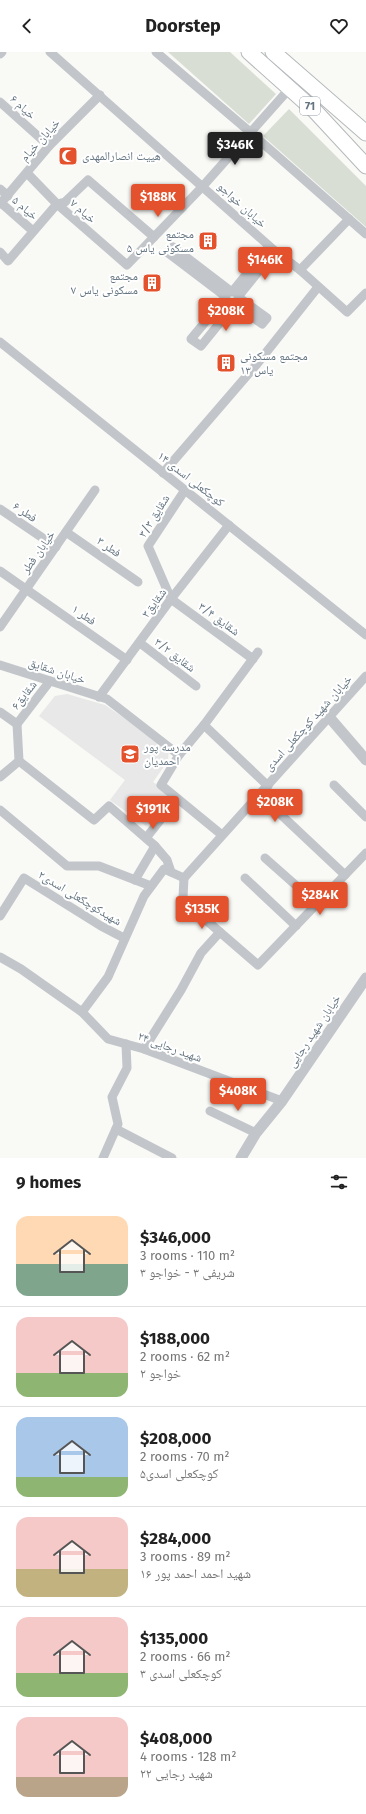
<!DOCTYPE html>
<meta charset="utf-8">
<style>
body{margin:0;font-family:"Fira Sans","Noto Naskh Arabic",sans-serif;background:#f2f2f2;color:#222;height:100vh;display:flex;flex-direction:column;font-size:15px;white-space:nowrap}
*{box-sizing:border-box;margin:0}
p{font-size:13px;color:#767676}
.icon{flex:none;width:22px;height:22px;fill:none;stroke:currentColor;stroke-width:2;stroke-linecap:round;stroke-linejoin:round}
.map{position:relative;height:1106px;overflow:hidden}
.panel{display:flex;flex-direction:column;background:#fff;flex:1}
.panel>*{flex:none}
.price{position:absolute;translate:-50% -34px;padding:0 9px;border-radius:4px;background:#e3522c;color:#fff;font-size:13px;line-height:26px;filter:drop-shadow(0 1px 2px #0008)}
.price::after{content:'';position:absolute;left:50%;top:24px;width:12px;height:9px;margin-left:-6px;background:inherit;clip-path:polygon(0 0,100% 0,50% 100%)}
.price.current{background:#222;color:#fff}
ul{padding:0;list-style:none}
li{display:flex;align-items:center;gap:12px;height:100px;padding:0 16px}
li+li{border-top:1px solid #e0e0e0}
li span{display:grid;place-items:center;flex:none;width:112px;height:80px;border-radius:12px;color:#555}
li>.icon{margin-inline-start:auto}
span .icon{width:48px;height:48px;fill:#fffc;stroke-width:1}
li b{font-size:17px}
h2{display:flex;justify-content:space-between;align-items:center;height:48px;padding:0 16px;font-size:17px}
header{display:flex;justify-content:space-between;align-items:center;height:52px;padding:0 16px;background:#fff;font-size:18px;font-weight:700}
.map>svg:first-child{display:block}
.built{fill:#e7e8e7}
.green{fill:#d9ded5}
.lines{fill:none;stroke-linecap:round;stroke-linejoin:round}
.trunk-casing{stroke:#b5b9bc;stroke-width:17}
.minor{stroke:#c2c6ca;stroke-width:9}
.tertiary{stroke:#c2c6ca;stroke-width:11}
.trunk{stroke:#fff;stroke-width:15}
.labels{text-anchor:middle;stroke-width:4;stroke-linejoin:round;paint-order:stroke}
.shield{fill:#fff;stroke:#929ea7;stroke-width:1}
.shield-label{font-size:11px;font-weight:bold;fill:#647581}
.street-label{font-size:12px;fill:#647581;stroke:#fff}
.poi-label{font-size:12px;fill:#647581;stroke:#fff;text-anchor:start}
</style>
<header><svg class="icon" aria-label="back" viewBox="0 0 24 24"><path d="M15 5l-7 7 7 7"/></svg>Doorstep<svg class="icon" aria-label="heart" viewBox="0 0 24 24"><path d="M12 20l-8-8c-3-5 5-10 8-4 3-6 11-1 8 4z"/></svg></header>
<div class="map">
<svg width="366" height="1106" viewBox="0 0 366 1106">
<rect width="100%" height="100%" fill="#f9f9f6"/>
<polygon class="built" points="67,642 105,653 169,696 168,709 153,730 173,744 146,774 110,748 125,728 39,664 55,644"/>
<g class="green">
<polygon points="168,0 230,0 276,42 249,72"/>
<polygon points="289,57 366,134 366,175 263,84"/>
</g>
<g class="lines">
<g class="trunk-casing">
<g id="trunk">
<polyline points="249,0 315,59 366,114"/>
<polyline points="273,0 366,81"/>
</g>
</g>
<g class="minor">
<polyline points="50,0 275,199 300,218 347,260 366,241"/>
<polyline points="156,0 250,80 366,182"/>
<polyline points="0,2 2,0"/>
<polyline points="0,50 49,94"/>
<polyline points="27,121 57,152 127,213 203,134 290,36"/>
<polyline points="0,137 8,144"/>
<polyline points="1,151 33,179"/>
<polyline points="0,152 49,94 100,43"/>
<polyline points="269,194 232,240 173,195 168,201 226,245 191,287 201,294 235,252 262,272 267,266 238,245 275,199"/>
<polyline points="0,200 8,209 57,152 65,150 88,128 154,185"/>
<polyline points="300,218 349,167"/>
<polyline points="0,290 366,583"/>
<polyline points="163,421 257,312 318,235"/>
<polyline points="185,438 148,494 171,547 253,607"/>
<polyline points="0,457 56,495"/>
<polyline points="66,480 138,530"/>
<polyline points="0,519 127,608"/>
<polyline points="0,575 95,438"/>
<polyline points="140,591 196,634"/>
<polyline points="0,613 107,647 179,703 161,733 222,783"/>
<polyline points="99,645 171,547 229,473"/>
<polyline points="0,660 17,672"/>
<polyline points="17,672 50,629"/>
<polyline points="204,673 258,600"/>
<polyline points="179,703 204,673 268,734"/>
<polyline points="19,709 94,768 109,754 155,794 167,808 171,820"/>
<polyline points="0,725 19,709 17,672"/>
<polyline points="334,733 366,765"/>
<polyline points="260,743 345,823"/>
<polyline points="0,758 67,814 99,814 151,834"/>
<polyline points="146,786 177,747"/>
<polyline points="265,806 317,852"/>
<polyline points="184,826 183,845 192,856 258,913 366,801"/>
<polyline points="245,826 296,874"/>
<polyline points="135,828 155,794"/>
<polyline points="0,864 24,826 101,874 124,886"/>
<polyline points="0,905 21,917 82,960 108,987 144,997 282,1049"/>
<polyline points="82,960 108,925 144,844 164,817 184,826 366,624"/>
<polyline points="144,997 181,938 201,901 220,880"/>
<polyline points="210,1059 256,1081"/>
<polyline points="116,1077 172,1106"/>
<polyline points="103,1106 118,1072 112,1045 127,1016 126,992"/>
</g>
<g class="tertiary">
<polyline points="330,666 366,708"/>
<polyline points="241,1106 256,1081 282,1049 366,926"/>
</g>
<use href="#trunk" class="trunk"/>
</g>
<defs>
<g id="mosque-square" transform="scale(1)"><rect x="-9" y="-9" width="18" height="18" rx="4" fill="#e3522c" stroke="#fff"/><path d="M3.5-4.9A6 6 0 1 0 3.5 4.9A5 5 0 1 1 3.5-4.9Z" fill="#fff"/></g>
<g id="building-square" transform="scale(1)"><rect x="-9" y="-9" width="18" height="18" rx="4" fill="#e3522c" stroke="#fff"/><path d="M-4-6H4V6H1V3H-1V6H-4ZM-2.5-4.3h1.7v1.8h-1.7ZM.8-4.3h1.7v1.8H.8ZM-2.5-1h1.7V.8h-1.7ZM.8-1h1.7V.8H.8Z" fill="#fff"/></g>
<g id="school-square" transform="scale(1)"><rect x="-9" y="-9" width="18" height="18" rx="4" fill="#e3522c" stroke="#fff"/><path d="M0-5L7-2L0 1L-7-2ZM-4 1L0 2.5L4 1V4Q0 6-4 4Z" fill="#fff"/></g>
</defs>
<g fill-rule="evenodd">
<use href="#mosque-square" x="68" y="104"/>
<use href="#building-square" x="208" y="189"/>
<use href="#building-square" x="152" y="231"/>
<use href="#building-square" x="226" y="311"/>
<use href="#school-square" x="130" y="702"/>
</g>
<g class="labels">
<rect class="shield" x="300" y="45" width="20" height="18" rx="3"/>
<g class="shield-label">
<text x="310" y="58">71</text>
</g>
<g class="street-label">
<text transform="translate(23 55) rotate(42)" y="4">خیام ۶</text>
<text transform="translate(40 88) rotate(-48)" y="4">خیابان خیام</text>
<text transform="translate(242 153) rotate(42)" y="4">خیابان خواجو</text>
<text transform="translate(25 156) rotate(40)" y="4">خیام ۵</text>
<text transform="translate(83 159) rotate(41)" y="4">خیام ۷</text>
<text transform="translate(191 427) rotate(38)" y="4">کوچکعلی اسدی ۱۴</text>
<text transform="translate(25 460) rotate(34)" y="4">فطر ۶</text>
<text transform="translate(154 464) rotate(-58)" y="4">شقایق ۳/۳</text>
<text transform="translate(109 495) rotate(35)" y="4">فطر ۳</text>
<text transform="translate(38 500) rotate(-55)" y="4">خیابان فطر</text>
<text transform="translate(154 551) rotate(-54)" y="4">شقایق۳</text>
<text transform="translate(84 563) rotate(35)" y="4">فطر ۱</text>
<text transform="translate(219 567) rotate(36)" y="4">شقایق ۳/۴</text>
<text transform="translate(175 603) rotate(37)" y="4">شقایق ۳/۲</text>
<text transform="translate(57 619) rotate(18)" y="4">خیابان شقایق</text>
<text transform="translate(24 643) rotate(-52)" y="4">شقایق۶</text>
<text transform="translate(308 671) rotate(-48)" y="4">خیابان شهید کوچکعلی اسدی</text>
<text transform="translate(80 846) rotate(31)" y="4">شهیدکوچکعلی اسدی۲</text>
<text transform="translate(314 979) rotate(-56)" y="4">خیابان شهید رجایی</text>
<text transform="translate(170 995) rotate(20)" y="4">شهید رجایی ۲۴</text>
</g>
<g class="poi-label">
<text x="82" y="108">هییت انصارالمهدی</text>
<text x="194" y="186" text-anchor="end">مجتمع<tspan x="194" dy="14">مسکونی یاس ۵</tspan></text>
<text x="138" y="228" text-anchor="end">مجتمع<tspan x="138" dy="14">مسکونی یاس ۷</tspan></text>
<text x="240" y="308">مجتمع مسکونی<tspan x="240" dy="14">یاس ۱۳</tspan></text>
<text x="144" y="699">مدرسه پور<tspan x="144" dy="14">احمدیان</tspan></text>
</g>
</g>
</svg>
<b class="price current" style="left:235px;top:114px">$346K</b>
<b class="price" style="left:158px;top:166px">$188K</b>
<b class="price" style="left:265px;top:229px">$146K</b>
<b class="price" style="left:226px;top:280px">$208K</b>
<b class="price" style="left:275px;top:771px">$208K</b>
<b class="price" style="left:153px;top:778px">$191K</b>
<b class="price" style="left:320px;top:864px">$284K</b>
<b class="price" style="left:202px;top:878px">$135K</b>
<b class="price" style="left:238px;top:1060px">$408K</b>
</div>
<section class="panel">
<h2>9 homes<svg class="icon" aria-label="filters" viewBox="0 0 24 24"><path d="M4 7h16M4 17h16"/><circle cx="9" cy="7" r="2"/><circle cx="15" cy="17" r="2"/></svg></h2>
<ul>
<li><span style="background:linear-gradient(#ffd9b3 60%,#7fa58c 0)"><svg class="icon" aria-label="home" viewBox="0 0 24 24"><path d="M3 11l9-7 9 7M6 9v11h12V9"/></svg></span><div><b>$346,000</b><p>3 rooms · 110 m²</p><p>شریفی ۳ - خواجو ۳</p></div></li>
<li><span style="background:linear-gradient(#f6c9c9 70%,#8fb573 0)"><svg class="icon" aria-label="home" viewBox="0 0 24 24"><path d="M3 11l9-7 9 7M6 9v11h12V9"/></svg></span><div><b>$188,000</b><p>2 rooms · 62 m²</p><p>خواجو ۲</p></div></li>
<li><span style="background:linear-gradient(#a9c7e8 75%,#8fb573 0)"><svg class="icon" aria-label="home" viewBox="0 0 24 24"><path d="M3 11l9-7 9 7M6 9v11h12V9"/></svg></span><div><b>$208,000</b><p>2 rooms · 70 m²</p><p>کوچکعلی اسدی۵</p></div></li>
<li><span style="background:linear-gradient(#f6c9c9 65%,#c2b280 0)"><svg class="icon" aria-label="home" viewBox="0 0 24 24"><path d="M3 11l9-7 9 7M6 9v11h12V9"/></svg></span><div><b>$284,000</b><p>3 rooms · 89 m²</p><p>شهید احمد احمد پور ۱۶</p></div></li>
<li><span style="background:linear-gradient(#f6c9c9 70%,#8fb573 0)"><svg class="icon" aria-label="home" viewBox="0 0 24 24"><path d="M3 11l9-7 9 7M6 9v11h12V9"/></svg></span><div><b>$135,000</b><p>2 rooms · 66 m²</p><p>کوچکعلی اسدی ۳</p></div></li>
<li><span style="background:linear-gradient(#f6c9c9 75%,#b9a48a 0)"><svg class="icon" aria-label="home" viewBox="0 0 24 24"><path d="M3 11l9-7 9 7M6 9v11h12V9"/></svg></span><div><b>$408,000</b><p>4 rooms · 128 m²</p><p>شهید رجایی ۲۲</p></div></li>
</ul>
</section>
